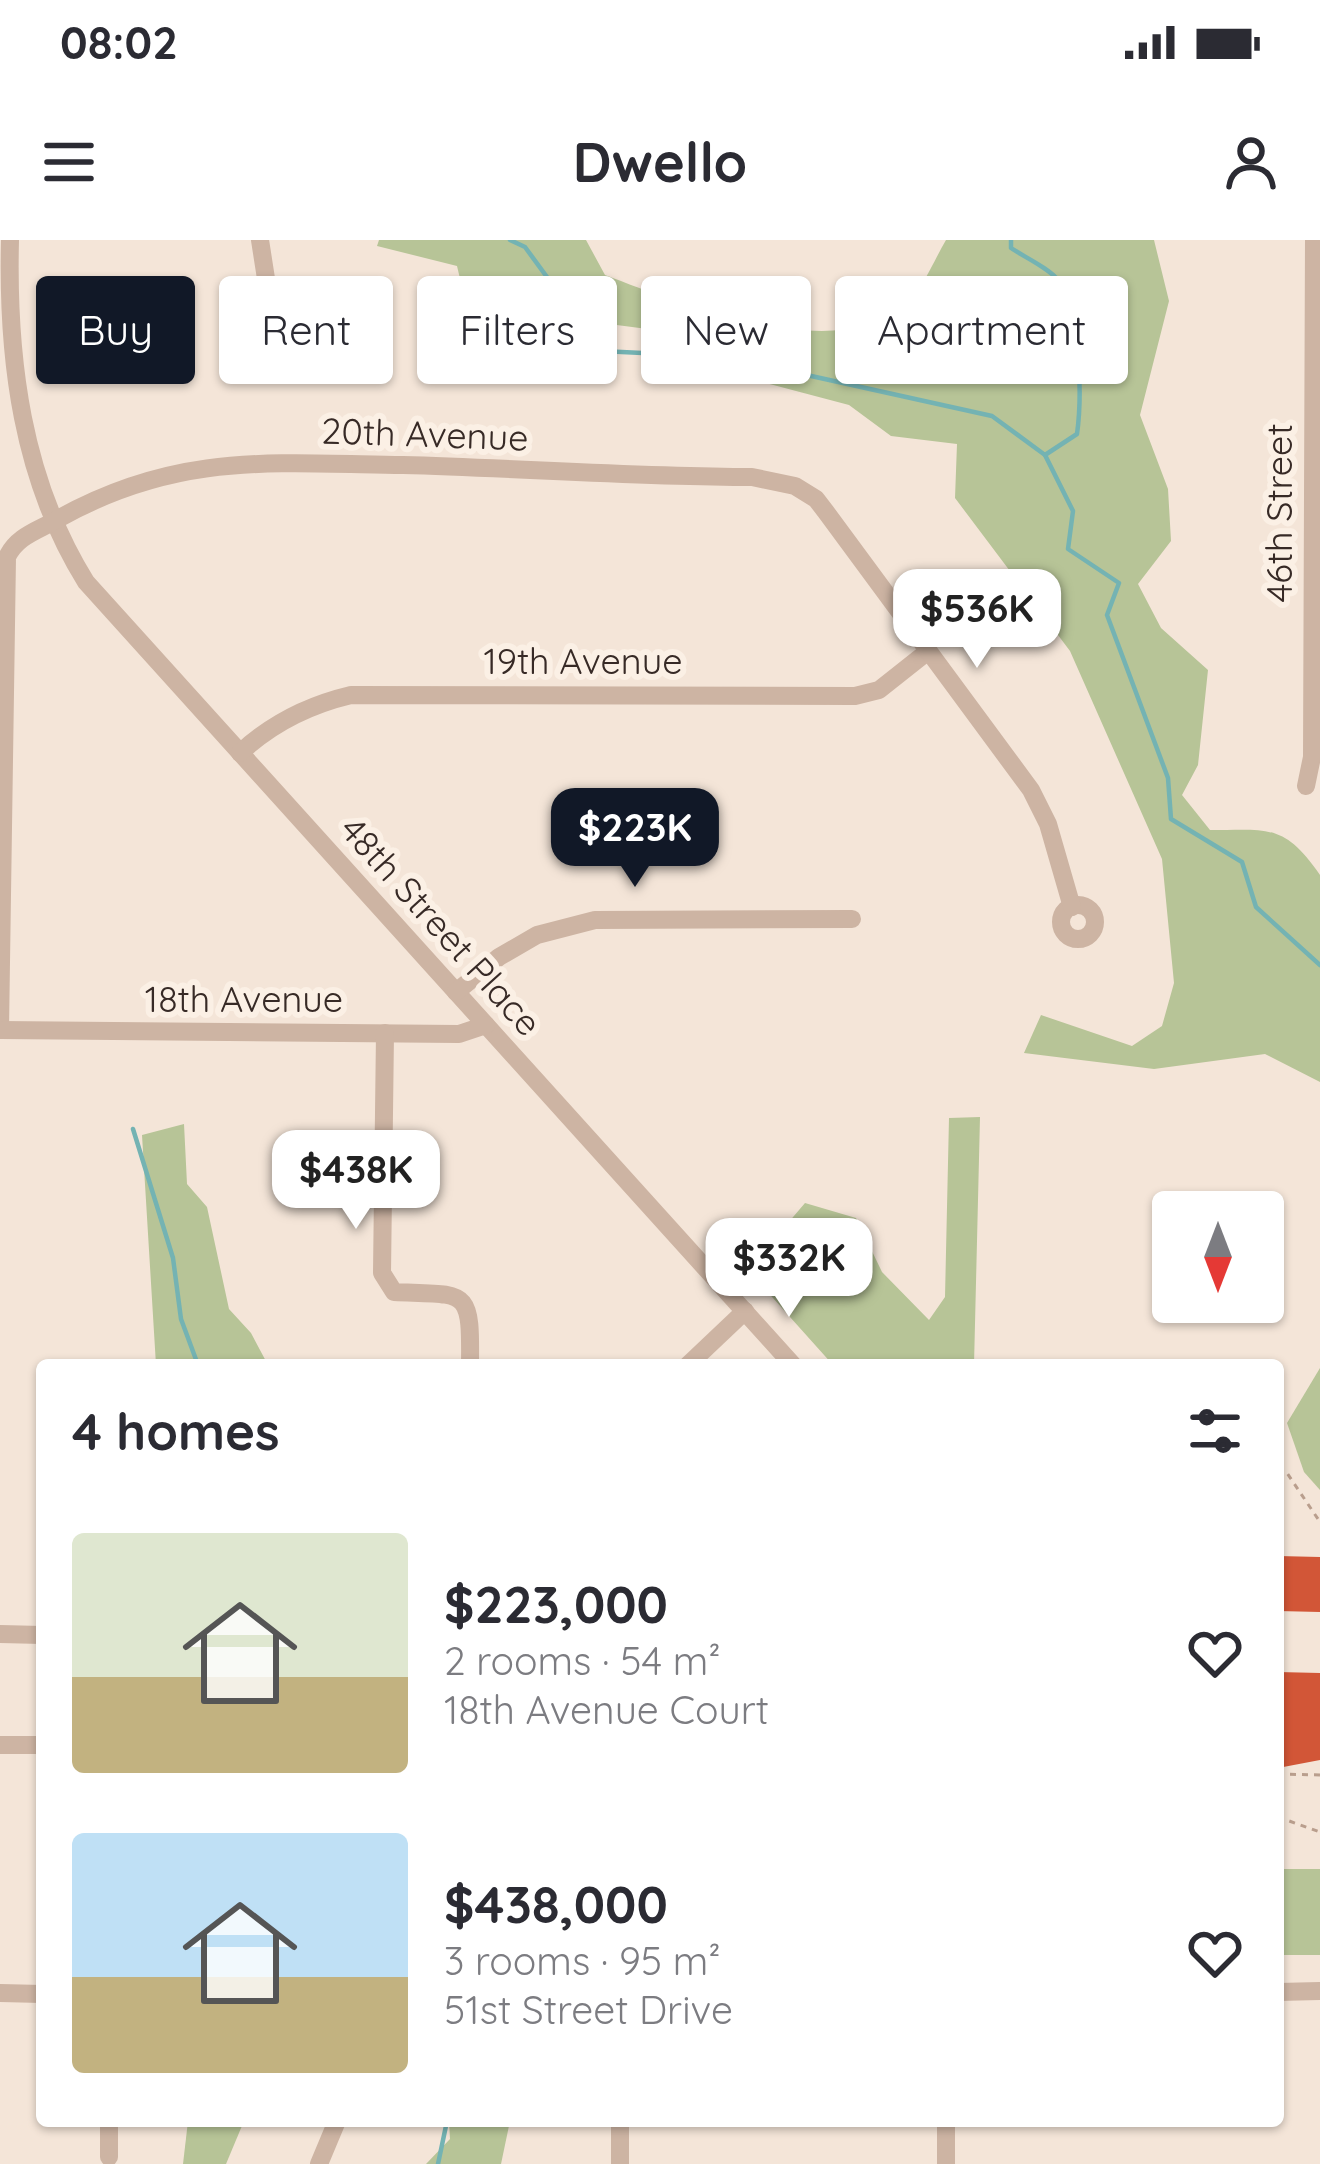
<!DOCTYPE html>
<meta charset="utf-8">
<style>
body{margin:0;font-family:Quicksand,sans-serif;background:#f2f2f3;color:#2b2b33;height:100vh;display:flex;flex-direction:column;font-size:45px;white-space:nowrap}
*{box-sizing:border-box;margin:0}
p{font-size:39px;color:#7c7c81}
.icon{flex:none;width:66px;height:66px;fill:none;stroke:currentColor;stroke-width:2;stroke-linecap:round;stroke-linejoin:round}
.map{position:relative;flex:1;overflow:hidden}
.panel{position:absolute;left:36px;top:1119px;width:1248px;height:768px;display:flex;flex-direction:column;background:#fff;border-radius:12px;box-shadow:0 3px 9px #0004}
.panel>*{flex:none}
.hud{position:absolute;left:36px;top:36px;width:1248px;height:108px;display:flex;gap:24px}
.needle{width:78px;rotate:180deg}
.controls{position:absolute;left:1152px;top:951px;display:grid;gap:24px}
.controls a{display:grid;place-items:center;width:132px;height:132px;border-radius:12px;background:#fff;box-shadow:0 3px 9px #0004;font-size:60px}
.price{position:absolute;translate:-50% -102px;padding:0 27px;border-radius:24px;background:#fff;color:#222;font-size:39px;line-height:78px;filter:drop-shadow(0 3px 6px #0008)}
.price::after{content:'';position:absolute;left:50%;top:72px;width:36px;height:27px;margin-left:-18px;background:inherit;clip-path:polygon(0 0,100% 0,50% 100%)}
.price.on{background:#111827;color:#fff}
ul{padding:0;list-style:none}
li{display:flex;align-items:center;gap:36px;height:300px;padding:0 36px}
li span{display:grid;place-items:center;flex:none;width:336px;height:240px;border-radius:12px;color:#555}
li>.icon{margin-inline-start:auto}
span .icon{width:144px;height:144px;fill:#fffc;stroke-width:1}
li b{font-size:51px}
h2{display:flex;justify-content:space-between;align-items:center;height:144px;padding:0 36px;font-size:51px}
.tag{padding:0 42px;border-radius:12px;background:#fff;box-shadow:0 3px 9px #0004;font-size:42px;line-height:108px}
.tag.on{background:#111827;color:#fff}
.status{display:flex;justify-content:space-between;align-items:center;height:84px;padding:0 60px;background:#fff;direction:ltr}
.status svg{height:33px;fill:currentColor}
header{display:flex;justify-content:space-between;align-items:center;height:156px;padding:0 36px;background:#fff;font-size:54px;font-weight:700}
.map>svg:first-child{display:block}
.green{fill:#b7c497}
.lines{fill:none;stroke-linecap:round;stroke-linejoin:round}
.stream{stroke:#74b3b3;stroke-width:4.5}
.building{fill:#d25637}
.path{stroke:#b99e8d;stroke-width:3;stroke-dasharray:6 6;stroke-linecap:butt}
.minor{stroke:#cdb4a3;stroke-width:18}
.labels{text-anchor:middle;stroke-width:12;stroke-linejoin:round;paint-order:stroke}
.street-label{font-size:36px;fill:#372a26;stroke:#fbf0e5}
</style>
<div class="status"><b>08:02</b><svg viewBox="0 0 49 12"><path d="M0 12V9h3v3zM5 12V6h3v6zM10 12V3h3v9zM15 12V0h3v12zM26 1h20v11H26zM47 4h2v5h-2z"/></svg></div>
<header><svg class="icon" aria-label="menu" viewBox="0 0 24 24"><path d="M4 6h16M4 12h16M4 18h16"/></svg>Dwello<svg class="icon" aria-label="person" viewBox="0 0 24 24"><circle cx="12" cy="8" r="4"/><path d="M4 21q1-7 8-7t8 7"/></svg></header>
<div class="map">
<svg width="1320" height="1924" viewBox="0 0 1320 1924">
<rect width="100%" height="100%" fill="#f4e5d8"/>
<g class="green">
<path d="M379 0H586L605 35C681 64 827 122 900 70 920 56 934 20 946 0H1154L1169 61 1140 175 1168 249 1171 301 1138 344 1161 388 1208 430 1198 525 1182 555 1210 590C1268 590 1284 583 1320 635V842L1265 814 1154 829 1024 813 1041 775 1132 806 1162 786 1174 743 1162 619 1070 411 955 258 957 204 891 196 849 165 747 138 701 96 609 84 555 63 526 94 472 89 457 26 377 6Z"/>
<polygon points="980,877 974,1125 833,1125 755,1038 770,1004 805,963 856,978 882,1032 929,1080 945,1057 949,878"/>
<polygon points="184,884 187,944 207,967 229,1069 251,1093 268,1125 156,1125 142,895"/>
<polygon points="1320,1128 1320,1250 1304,1232 1287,1183"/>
<rect x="1278" y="1629" width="42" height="86"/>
<polygon points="188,1881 244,1881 226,1924 183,1924"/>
<polygon points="449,1881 510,1881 501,1924 426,1924 450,1899"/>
</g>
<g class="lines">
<g class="stream">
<polyline points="510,0 525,7 601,111 725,117 992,176 1045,215 1073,271 1068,309 1119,343 1107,375 1168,538 1171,579 1242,622 1256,667 1320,725"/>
<path d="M1011 0V8C1024 17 1049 28 1059 41 1081 72 1082 158 1077 194L1045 215"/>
<polyline points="133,889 173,1018 181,1079 198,1125"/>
<polyline points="438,1924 447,1881"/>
</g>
</g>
<g class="building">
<polygon points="1278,1316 1320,1317 1320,1372 1278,1371"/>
<polygon points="1278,1432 1320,1433 1320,1520 1278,1528"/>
</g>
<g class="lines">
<g class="path">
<polyline points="1278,1230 1285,1230 1320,1282"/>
<polyline points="1278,1534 1320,1535"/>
<polyline points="1278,1577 1320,1592"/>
</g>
<g class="minor">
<path d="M10 0C7 120 22 239 86 342L793 1125"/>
<polyline points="260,0 269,58 269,96"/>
<path d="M240 513C271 484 309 465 351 455L855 456 879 450 927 412"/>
<polyline points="1306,546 1312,517 1314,0"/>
<circle cx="1078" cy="682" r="17"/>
<polyline points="456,752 499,717 537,695 595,680 852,679"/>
<path d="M0 790 7 317C17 296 37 291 56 280 176 212 272 223 403 225 519 228 636 237 752 237L795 246 816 259 826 272 1031 550 1048 584 1072 667"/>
<polyline points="0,790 459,794 486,785"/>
<path d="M385 793 382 1033 394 1052C468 1055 471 1047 470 1125"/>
<polyline points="688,1125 745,1071"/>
<polyline points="0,1394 42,1395"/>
<polyline points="0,1505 42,1505"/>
<polyline points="1278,1752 1320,1751"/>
<polyline points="0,1753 42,1754"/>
<polyline points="109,1917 109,1881"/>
<polyline points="319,1924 337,1881"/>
<polyline points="620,1924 620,1881"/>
<polyline points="946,1924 946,1881"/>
</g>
</g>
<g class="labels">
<g class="street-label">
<text transform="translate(425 194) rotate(2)" y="13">20th Avenue</text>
<text transform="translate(1279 273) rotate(-90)" y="13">46th Street</text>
<text x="583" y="434">19th Avenue</text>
<text transform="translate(441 686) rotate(48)" y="13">48th Street Place</text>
<text x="244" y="772">18th Avenue</text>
</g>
</g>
</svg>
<div class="controls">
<a><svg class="needle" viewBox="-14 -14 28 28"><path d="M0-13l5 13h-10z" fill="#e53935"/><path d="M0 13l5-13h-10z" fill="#7c7c81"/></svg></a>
</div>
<b class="price" style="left:977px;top:431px">$536K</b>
<b class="price on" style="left:635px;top:650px">$223K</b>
<b class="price" style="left:356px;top:992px">$438K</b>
<b class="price" style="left:789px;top:1080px">$332K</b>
<div class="hud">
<a class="tag on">Buy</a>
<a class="tag">Rent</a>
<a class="tag">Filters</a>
<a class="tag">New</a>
<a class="tag">Apartment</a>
</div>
<section class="panel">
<h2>4 homes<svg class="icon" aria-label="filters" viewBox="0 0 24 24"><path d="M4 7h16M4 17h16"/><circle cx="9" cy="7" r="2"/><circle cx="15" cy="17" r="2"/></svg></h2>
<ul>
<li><span style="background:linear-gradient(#dfe7d0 60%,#c2b280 0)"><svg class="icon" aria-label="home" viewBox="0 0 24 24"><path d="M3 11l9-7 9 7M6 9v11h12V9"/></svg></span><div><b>$223,000</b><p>2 rooms · 54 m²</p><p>18th Avenue Court</p></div><svg class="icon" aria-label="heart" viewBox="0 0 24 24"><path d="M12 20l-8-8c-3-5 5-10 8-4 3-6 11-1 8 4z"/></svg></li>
<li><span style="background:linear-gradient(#bfe0f5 60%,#c2b280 0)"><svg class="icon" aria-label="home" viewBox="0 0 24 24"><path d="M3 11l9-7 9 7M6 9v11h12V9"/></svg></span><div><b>$438,000</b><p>3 rooms · 95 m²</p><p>51st Street Drive</p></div><svg class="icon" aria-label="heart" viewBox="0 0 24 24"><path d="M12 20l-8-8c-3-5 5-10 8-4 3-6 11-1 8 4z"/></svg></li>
</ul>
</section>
</div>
